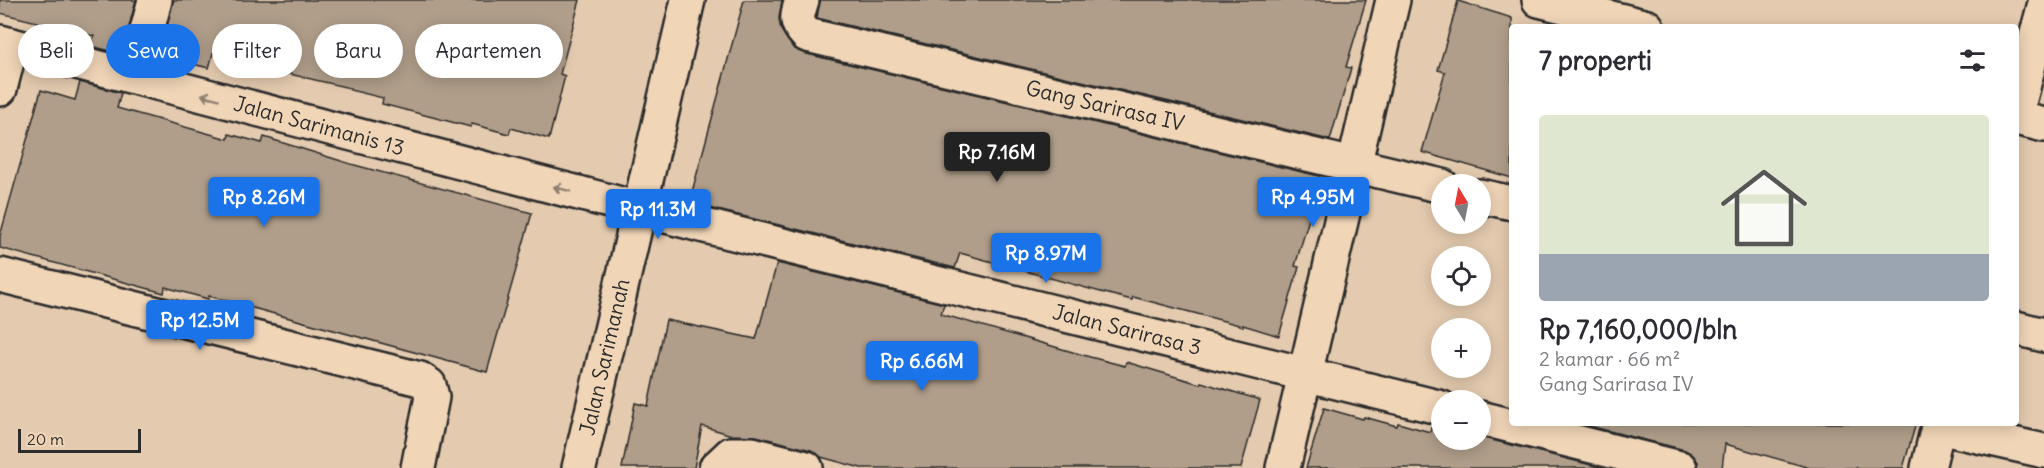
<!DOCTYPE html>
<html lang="id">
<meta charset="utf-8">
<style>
body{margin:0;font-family:Delius,sans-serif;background:#f7f7f7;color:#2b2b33;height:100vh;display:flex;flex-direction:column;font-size:22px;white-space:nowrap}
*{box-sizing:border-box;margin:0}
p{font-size:20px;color:#7c7c81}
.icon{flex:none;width:33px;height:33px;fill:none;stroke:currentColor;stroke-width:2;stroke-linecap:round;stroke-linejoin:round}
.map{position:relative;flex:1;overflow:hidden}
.panel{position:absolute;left:1509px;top:24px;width:510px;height:402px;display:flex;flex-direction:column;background:#fff;border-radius:6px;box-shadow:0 3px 15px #0003}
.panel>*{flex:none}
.guide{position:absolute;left:18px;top:24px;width:570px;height:54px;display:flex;gap:12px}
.needle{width:39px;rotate:350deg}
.controls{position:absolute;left:1431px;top:174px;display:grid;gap:12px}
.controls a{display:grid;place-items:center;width:60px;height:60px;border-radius:50%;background:#fff;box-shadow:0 3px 15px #0003;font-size:30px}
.scale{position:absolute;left:18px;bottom:15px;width:123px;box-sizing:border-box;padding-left:6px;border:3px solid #2b2b2b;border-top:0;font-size:16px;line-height:21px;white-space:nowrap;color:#2b2b2b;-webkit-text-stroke:4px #f0d5b7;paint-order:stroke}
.price{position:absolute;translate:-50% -51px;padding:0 14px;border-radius:6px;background:#1a73e8;color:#fff;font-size:20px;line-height:39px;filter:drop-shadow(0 2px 3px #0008)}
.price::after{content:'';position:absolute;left:50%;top:36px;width:18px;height:14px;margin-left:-9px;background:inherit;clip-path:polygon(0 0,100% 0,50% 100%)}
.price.active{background:#222;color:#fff}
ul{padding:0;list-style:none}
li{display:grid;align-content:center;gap:12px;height:318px;padding:0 30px}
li+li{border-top:2px solid #e1e1e2}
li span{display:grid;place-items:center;height:186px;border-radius:6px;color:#555}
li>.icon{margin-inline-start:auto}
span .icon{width:108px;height:108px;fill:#fffc;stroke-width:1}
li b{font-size:26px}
h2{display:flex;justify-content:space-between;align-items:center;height:72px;padding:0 30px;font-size:26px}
.tag{padding:0 21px;border-radius:27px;background:#fff;box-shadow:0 3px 15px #0003;font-size:21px;line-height:54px}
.tag.active{background:#1a73e8;color:#fff}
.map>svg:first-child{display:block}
.building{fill:#b09e8a;stroke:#2b2b2b;stroke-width:1.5}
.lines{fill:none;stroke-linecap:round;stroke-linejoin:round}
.street-casing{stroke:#2b2b2b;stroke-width:38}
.secondary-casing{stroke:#2b2b2b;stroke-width:38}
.street{stroke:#f0d5b7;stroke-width:33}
.secondary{stroke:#f0d5b7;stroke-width:33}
.oneway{stroke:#8e8071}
.labels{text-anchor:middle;stroke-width:5;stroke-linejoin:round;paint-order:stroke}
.street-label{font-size:21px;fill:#2b2b2b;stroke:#f0d5b7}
</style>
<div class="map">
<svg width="2044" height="468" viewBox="0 0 2044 468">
<rect width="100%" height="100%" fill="#e4cbaf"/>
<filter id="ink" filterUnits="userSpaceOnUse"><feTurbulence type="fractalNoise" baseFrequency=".0167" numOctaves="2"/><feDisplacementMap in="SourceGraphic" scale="12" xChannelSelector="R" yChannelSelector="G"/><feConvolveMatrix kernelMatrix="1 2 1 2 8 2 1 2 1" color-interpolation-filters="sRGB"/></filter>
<g filter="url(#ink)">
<g class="building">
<polygon points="0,0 136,0 122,54 91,46 94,36 0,13"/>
<polygon points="173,0 580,0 560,74 565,76 549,139 511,128 509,134 472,124 471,127 382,104 383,98 350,90 350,88 255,66 213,53 209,68 160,56"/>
<polygon points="744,0 782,0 779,18 781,30 793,48 803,53 1319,176 1318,181 1320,182 1295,266 1299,267 1279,336 1243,325 1243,326 1133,297 1132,300 1097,291 960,253 955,268 689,203"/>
<polygon points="820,0 1366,0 1346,67 1351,68 1330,140 817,18"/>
<polygon points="1458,1 1512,18 1512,178 1422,152 1445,72 1438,70"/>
<polygon points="80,82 121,93 117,108 228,139 229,134 262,143 264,137 351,164 532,213 487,372 209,296 208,299 165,287 164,293 0,248 0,236 41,90 75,100"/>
<polygon points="777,263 944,304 941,314 1090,357 1125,366 1126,362 1200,384 1201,382 1260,400 1241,468 861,468 821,457 811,450 756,436 732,435 702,426 694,468 622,468 635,403 648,406 666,320 756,339"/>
<polygon points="1324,408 1363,419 1364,417 1397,426 1398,423 1430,432 1431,428 1442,431 1442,440 1480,440 1480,437 1603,468 1306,468"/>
<polygon points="1577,423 1916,423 1903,468 1810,468 1725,444 1722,468 1698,468 1698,462 1693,455 1685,450"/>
</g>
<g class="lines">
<g class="street-casing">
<g id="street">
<path d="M802 0C797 16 794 22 807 35L1442 186"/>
<polyline points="1539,0 1647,27"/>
<polyline points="0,42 701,225 1442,408"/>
<polyline points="135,77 155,0"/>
<polyline points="0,89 11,45"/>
<polyline points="2016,118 2044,125"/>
<polyline points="1480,196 1512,203"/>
<polyline points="0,275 420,379 429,385 432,397 418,468"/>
<polyline points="2016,328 2044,335"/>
<polyline points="1480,418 1680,468"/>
<polyline points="1938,427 2044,451"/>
<polyline points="716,468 731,454 752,454 806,468"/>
<polyline points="1283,468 1393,0"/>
</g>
</g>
<g class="secondary-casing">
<g id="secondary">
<polyline points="2016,114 2044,7"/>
<polyline points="579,468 688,0"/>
<polyline points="1928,468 1939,423"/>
</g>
</g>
<use href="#street" class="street"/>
<use href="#secondary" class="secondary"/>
</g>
<defs><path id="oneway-shaft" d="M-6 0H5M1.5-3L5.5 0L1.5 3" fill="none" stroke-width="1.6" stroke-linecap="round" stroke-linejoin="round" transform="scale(1.5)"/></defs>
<g class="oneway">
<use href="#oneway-shaft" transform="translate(210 97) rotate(-165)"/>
<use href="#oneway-shaft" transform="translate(562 189) rotate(-165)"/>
</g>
</g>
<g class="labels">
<g class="street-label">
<text transform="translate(1105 106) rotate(13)" y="7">Gang Sarirasa IV</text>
<text transform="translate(319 126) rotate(15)" y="7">Jalan Sarimanis 13</text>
<text transform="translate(1127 330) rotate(14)" y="7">Jalan Sarirasa 3</text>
<text transform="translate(605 357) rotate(-77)" y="7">Jalan Sarimanah</text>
</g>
</g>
</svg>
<div class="controls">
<a><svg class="needle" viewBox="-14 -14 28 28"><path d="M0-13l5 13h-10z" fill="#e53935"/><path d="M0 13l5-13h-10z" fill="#7c7c81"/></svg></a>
<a><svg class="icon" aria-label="locate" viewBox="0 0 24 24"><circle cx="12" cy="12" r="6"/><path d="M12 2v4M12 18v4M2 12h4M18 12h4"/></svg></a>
<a>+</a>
<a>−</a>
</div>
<div class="scale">20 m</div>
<b class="price active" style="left:997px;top:183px">Rp 7.16M</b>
<b class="price" style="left:264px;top:228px">Rp 8.26M</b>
<b class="price" style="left:1313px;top:228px">Rp 4.95M</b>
<b class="price" style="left:658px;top:240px">Rp 11.3M</b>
<b class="price" style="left:1046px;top:284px">Rp 8.97M</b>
<b class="price" style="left:200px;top:351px">Rp 12.5M</b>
<b class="price" style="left:922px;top:392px">Rp 6.66M</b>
<div class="guide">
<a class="tag">Beli</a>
<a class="tag active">Sewa</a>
<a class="tag">Filter</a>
<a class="tag">Baru</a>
<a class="tag">Apartemen</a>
</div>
<section class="panel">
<h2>7 properti<svg class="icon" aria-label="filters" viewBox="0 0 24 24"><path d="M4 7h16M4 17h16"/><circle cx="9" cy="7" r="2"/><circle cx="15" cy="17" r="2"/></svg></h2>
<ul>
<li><span style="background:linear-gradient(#dfe7d0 75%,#9aa5b1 0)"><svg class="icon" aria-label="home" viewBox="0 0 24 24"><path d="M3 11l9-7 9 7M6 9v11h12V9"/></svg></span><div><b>Rp 7,160,000/bln</b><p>2 kamar · 66 m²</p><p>Gang Sarirasa IV</p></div></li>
</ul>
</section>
</div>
